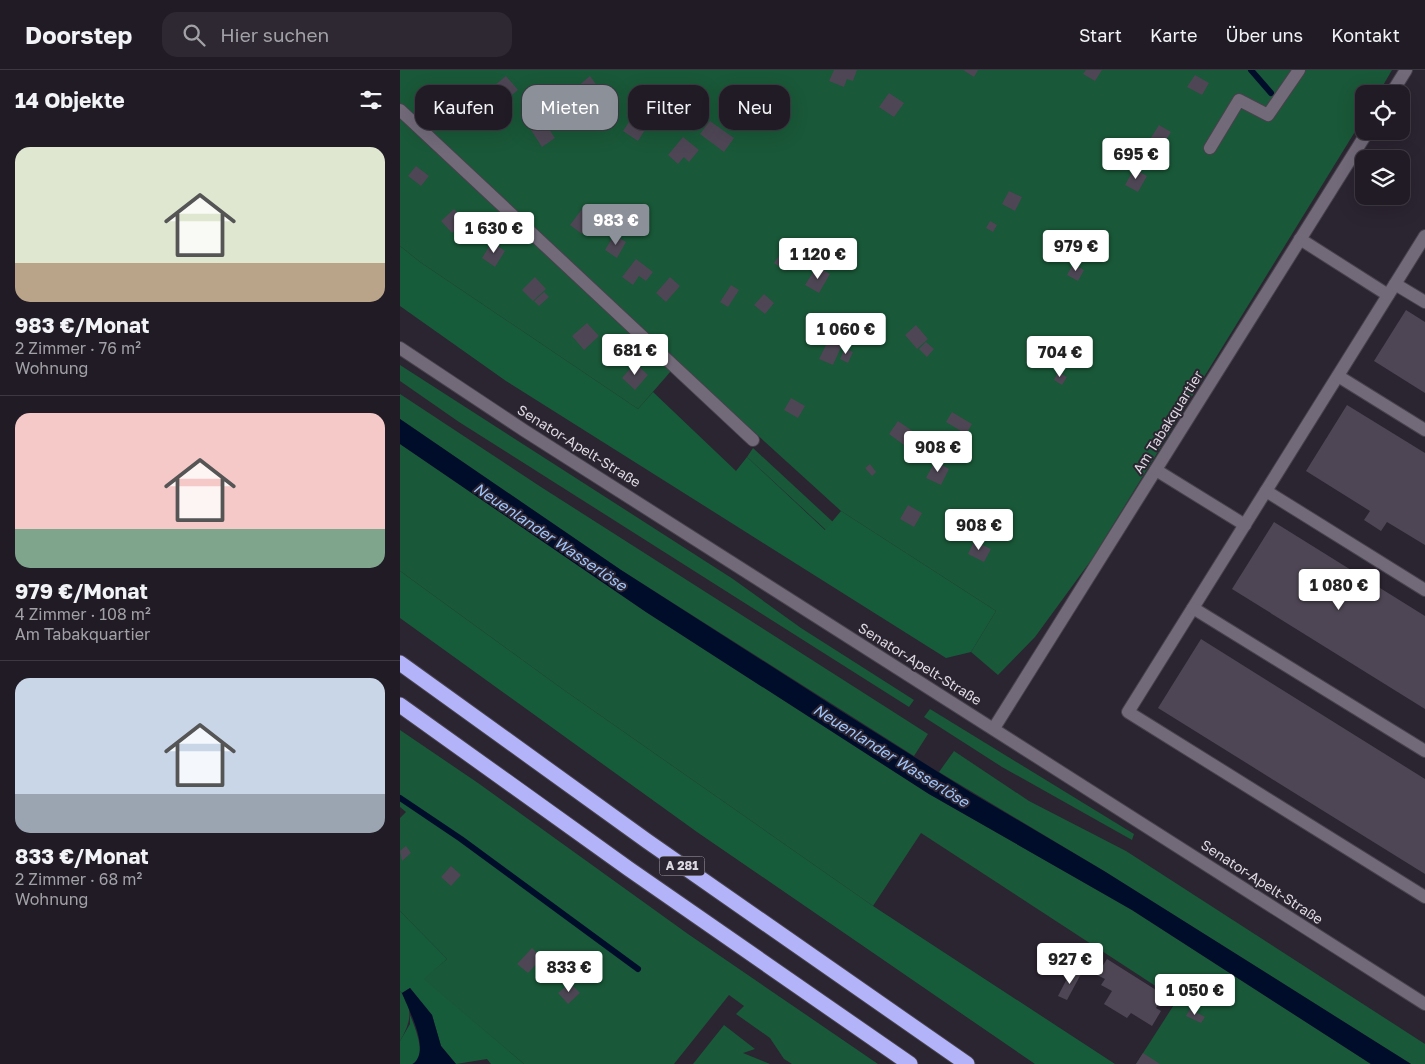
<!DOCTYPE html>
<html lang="de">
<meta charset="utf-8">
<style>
body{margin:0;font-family:"Golos Text",sans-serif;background:#2d2832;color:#f1f3f6;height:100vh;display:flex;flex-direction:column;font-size:19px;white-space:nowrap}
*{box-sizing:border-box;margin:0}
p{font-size:16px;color:#a2a1a7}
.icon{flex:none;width:28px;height:28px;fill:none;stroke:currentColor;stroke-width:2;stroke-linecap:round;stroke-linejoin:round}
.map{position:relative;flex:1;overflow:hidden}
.drawer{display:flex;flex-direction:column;background:#201b25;width:400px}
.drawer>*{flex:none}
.top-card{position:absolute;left:15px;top:15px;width:475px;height:45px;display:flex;gap:10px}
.tools{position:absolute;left:955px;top:15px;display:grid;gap:10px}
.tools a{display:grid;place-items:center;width:55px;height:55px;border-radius:10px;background:#201b25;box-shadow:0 5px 20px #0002,0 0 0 1px #3d3942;font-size:25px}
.price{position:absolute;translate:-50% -42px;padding:0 11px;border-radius:5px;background:#fff;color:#222;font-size:16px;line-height:32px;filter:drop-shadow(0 1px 2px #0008)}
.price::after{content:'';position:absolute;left:50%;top:30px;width:15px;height:11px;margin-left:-8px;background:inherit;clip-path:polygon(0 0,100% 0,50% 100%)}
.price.selected{background:#8c9099;color:#fff}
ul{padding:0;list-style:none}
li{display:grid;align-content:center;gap:10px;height:265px;padding:0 15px}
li+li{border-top:1px solid #3d3942}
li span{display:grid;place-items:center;height:155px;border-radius:15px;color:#555}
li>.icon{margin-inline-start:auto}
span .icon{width:90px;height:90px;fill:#fffc;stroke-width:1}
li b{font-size:21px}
h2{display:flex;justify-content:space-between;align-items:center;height:60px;padding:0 15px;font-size:21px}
.pill{padding:0 18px;border-radius:15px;background:#201b25;box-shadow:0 5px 20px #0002,0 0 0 1px #3d3942;font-size:18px;line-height:45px}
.pill.selected{background:#8c9099;color:#fff}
header{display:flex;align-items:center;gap:30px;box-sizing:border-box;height:70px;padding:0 25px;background:#201b25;border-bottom:1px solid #3d3942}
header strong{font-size:24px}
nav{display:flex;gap:28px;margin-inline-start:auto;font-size:18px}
.search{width:350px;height:45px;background:#2d2832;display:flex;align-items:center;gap:12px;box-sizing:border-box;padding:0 18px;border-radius:15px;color:#a2a1a7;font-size:19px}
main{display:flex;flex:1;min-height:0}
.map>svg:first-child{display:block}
.green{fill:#195838}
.forest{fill:#175c3a}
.water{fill:#000d2a}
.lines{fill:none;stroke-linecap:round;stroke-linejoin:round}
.stream{stroke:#000d2a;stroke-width:6}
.building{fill:#4e4654}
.minor-casing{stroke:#48424d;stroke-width:14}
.highway-casing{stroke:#48424d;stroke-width:17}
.minor{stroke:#726a79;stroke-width:12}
.highway{stroke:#b2b3f9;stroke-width:15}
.labels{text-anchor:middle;stroke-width:4;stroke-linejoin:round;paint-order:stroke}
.shield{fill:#2b2431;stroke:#a8a3ac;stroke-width:1}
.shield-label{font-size:12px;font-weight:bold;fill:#ddd9e1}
.street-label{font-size:14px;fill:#ddd9e1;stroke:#2b2431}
.water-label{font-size:15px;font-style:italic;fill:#9fc5fa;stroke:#2b2431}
</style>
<header>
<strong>Doorstep</strong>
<div class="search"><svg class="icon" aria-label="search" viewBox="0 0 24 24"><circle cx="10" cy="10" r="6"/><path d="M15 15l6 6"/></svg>Hier suchen</div>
<nav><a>Start</a><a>Karte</a><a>Über uns</a><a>Kontakt</a></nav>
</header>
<main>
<section class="drawer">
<h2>14 Objekte<svg class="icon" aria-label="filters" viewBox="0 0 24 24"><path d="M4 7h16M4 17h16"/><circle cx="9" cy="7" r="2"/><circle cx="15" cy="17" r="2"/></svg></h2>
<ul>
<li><span style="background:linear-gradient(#dfe7d0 75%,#b9a48a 0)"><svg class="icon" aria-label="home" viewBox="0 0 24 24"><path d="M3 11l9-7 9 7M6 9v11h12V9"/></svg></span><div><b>983 €/Monat</b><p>2 Zimmer · 76 m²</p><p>Wohnung</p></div></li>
<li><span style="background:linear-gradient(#f6c9c9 75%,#7fa58c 0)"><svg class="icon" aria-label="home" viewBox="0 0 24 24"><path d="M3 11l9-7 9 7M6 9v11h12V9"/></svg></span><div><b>979 €/Monat</b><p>4 Zimmer · 108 m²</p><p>Am Tabakquartier</p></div></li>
<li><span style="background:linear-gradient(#c9d6e8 75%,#9aa5b1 0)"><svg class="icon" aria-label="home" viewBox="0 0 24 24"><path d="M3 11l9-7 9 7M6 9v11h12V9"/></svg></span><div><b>833 €/Monat</b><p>2 Zimmer · 68 m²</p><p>Wohnung</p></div></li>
</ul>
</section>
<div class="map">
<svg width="1025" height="994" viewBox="0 0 1025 994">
<rect width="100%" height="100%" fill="#2b2431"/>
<g class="green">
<polygon points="0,0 992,0 978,24 964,24 964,47 692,489 635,567 598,605 571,582 596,541 441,441 278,293 238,339 20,192 0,176"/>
<polygon points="0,295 333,509 401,558 514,630 509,637 59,352 0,311"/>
<polygon points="0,324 141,417 528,664 514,686 221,500 0,349"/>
<polygon points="0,374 246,542 529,724 732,840 971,994 736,994 777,930 521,763 473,836 161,618 0,501"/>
<polygon points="353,378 433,452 426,460 347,387"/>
<polygon points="530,639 734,764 732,770 602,697 524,647"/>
<polygon points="0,660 78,713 288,864 478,994 392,994 384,989 370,968 336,944 344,936 329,925 274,994 124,994 23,909 47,889 0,841 0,748 6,742 0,737"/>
<polygon points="554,681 629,731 726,781 1025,974 1025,994 1011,994 704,801 539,702"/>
<path d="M0 921C14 939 11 952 0 971Z"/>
<polygon points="324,955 355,979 343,983 370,994 293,994"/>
</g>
<g class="forest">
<polygon points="0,176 20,192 238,339 253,322 336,401 347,387 425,460 441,441 596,541 571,582 546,588 106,311 0,236"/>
<polygon points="0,501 161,618 473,836 715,994 635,994 297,762 0,548"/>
<polygon points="0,841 47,889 24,909 124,994 91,994 87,989 56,994 41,976 32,945 10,918 2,923 0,921"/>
<path d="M10 945C14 955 29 989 12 994 9 994 3 994 0 994V971L10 954Z"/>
</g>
<g class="water">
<polygon points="0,349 221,500 441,641 570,722 704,801 1011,994 971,994 732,840 529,724 246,542 0,374"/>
<path d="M10 918 32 945 41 976 56 994H13C31 980 9 941 2 923Z"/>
</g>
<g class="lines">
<g class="stream">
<polyline points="851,0 871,23"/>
<polyline points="0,728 61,769 238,899"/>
</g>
</g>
<g class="building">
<polygon points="434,0 457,0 453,11 447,9 444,17 429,11"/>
<polygon points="563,0 578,0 574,7"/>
<polygon points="686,0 702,0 695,11 683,4"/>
<polygon points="795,5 809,13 802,25 787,17"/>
<polygon points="106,6 118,20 106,30 94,16"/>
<polygon points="190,6 200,20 187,30 177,17"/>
<polygon points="489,23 504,33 494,47 479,37"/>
<polygon points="273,24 284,37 274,46 263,33"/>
<polygon points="237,40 251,50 238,71 223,61"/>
<polygon points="310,51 334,68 324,82 300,64"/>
<polygon points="144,52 155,68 142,77 131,60"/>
<polygon points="759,55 771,62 759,82 747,74"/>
<polygon points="283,67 299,80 289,92 284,87 278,94 268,85"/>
<polygon points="16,96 29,106 21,116 8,106"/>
<polygon points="734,99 747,106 738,122 725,115"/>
<polygon points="609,121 622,127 615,141 602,134"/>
<polygon points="54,139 65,151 52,163 41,151"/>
<polygon points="182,139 194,147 182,164 170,155"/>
<polygon points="590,151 597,155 593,162 586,158"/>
<polygon points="214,165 226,172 217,188 205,180"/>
<polygon points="92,172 105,181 95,197 82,188"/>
<polygon points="384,179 396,187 386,201 374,193"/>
<polygon points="236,189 253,202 246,211 239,206 233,215 222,207"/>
<polygon points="673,194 684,200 678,211 667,205"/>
<polygon points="417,196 430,204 419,223 405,215"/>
<polygon points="135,207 146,219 133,231 122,220"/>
<polygon points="270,207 280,216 266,232 256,223"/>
<polygon points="331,215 339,220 328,237 320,232"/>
<polygon points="144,222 149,227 139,236 134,231"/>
<polygon points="364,224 374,233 365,244 354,235"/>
<polygon points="1006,240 1025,252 1025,323 974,291"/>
<polygon points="187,253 199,266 184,280 172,266"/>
<polygon points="516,255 528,269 517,279 505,265"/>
<polygon points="429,269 442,275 433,295 419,289"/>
<polygon points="526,272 534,279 527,287 519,279"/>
<polygon points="445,278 453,282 448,293 440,289"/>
<polygon points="235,293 248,305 235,320 222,308"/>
<polygon points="658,302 667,307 662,315 654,310"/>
<polygon points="391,328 405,336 398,348 384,340"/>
<polygon points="947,335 1025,383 1025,475 987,452 981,461 964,450 970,441 906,401"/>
<polygon points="552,342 572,354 566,364 546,352"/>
<polygon points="498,351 514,362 504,375 489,364"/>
<polygon points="535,391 549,399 541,415 526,408"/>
<polygon points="470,394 476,402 472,406 465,398"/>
<polygon points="508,435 522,443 514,457 500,449"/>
<polygon points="874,452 1025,546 1025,639 832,519"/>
<polygon points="574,471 591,479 584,492 568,484"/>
<polygon points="801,569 1025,709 1025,804 758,638"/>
<polygon points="6,776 11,783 2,791 0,781"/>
<polygon points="51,796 61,805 51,816 41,807"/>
<polygon points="132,878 142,888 128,903 117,894"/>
<polygon points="707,889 764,925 756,938 761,941 752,956 731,943 727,948 704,934 712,921 701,915 705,909 697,905"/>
<polygon points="672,899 681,904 667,930 658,926"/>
<polygon points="170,913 180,923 168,934 158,923"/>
<polygon points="790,939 805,947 801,953 786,946"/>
<polygon points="743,983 760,994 736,994"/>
</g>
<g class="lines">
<g class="minor-casing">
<g id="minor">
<polyline points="991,24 1006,0"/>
<polyline points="0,40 353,370"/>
<polyline points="810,78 839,30 868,45 899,0"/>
<polyline points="1025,166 728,642 1025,827"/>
<polyline points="900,169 988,225"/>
<polyline points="995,214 1025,232"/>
<polyline points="0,278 125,361 1025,934"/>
<polyline points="938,306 1025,360"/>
<polyline points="756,400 845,455"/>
<polyline points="866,421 1025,520"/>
<polyline points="793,538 1025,681"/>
<polyline points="594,658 968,61"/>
</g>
</g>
<g class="highway-casing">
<g id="highway">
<polyline points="0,593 247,771 567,994"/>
<polyline points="0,635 229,799 510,994"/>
</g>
</g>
<use href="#minor" class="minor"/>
<use href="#highway" class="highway"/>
</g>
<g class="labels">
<rect class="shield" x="259.5" y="786.5" width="45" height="19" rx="4"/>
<g class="shield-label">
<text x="282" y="800">A 281</text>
</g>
<g class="street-label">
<text transform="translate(768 352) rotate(-58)" y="5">Am Tabakquartier</text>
<text transform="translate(179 376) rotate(32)" y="5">Senator-Apelt-Straße</text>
<text transform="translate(520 594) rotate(32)" y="5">Senator-Apelt-Straße</text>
<text transform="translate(862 812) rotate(33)" y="5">Senator-Apelt-Straße</text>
</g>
<g class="water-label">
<text transform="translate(150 467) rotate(34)" y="5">Neuenlander Wasserlöse</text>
<text transform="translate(491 686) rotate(32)" y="5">Neuenlander Wasserlöse</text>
</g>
</g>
</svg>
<div class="tools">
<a><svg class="icon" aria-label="locate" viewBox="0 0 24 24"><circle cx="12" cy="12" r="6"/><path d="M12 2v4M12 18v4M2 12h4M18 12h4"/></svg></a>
<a><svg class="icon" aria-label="layers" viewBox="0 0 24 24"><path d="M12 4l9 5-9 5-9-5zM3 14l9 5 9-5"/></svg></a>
</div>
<b class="price" style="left:736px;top:110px">695 €</b>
<b class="price selected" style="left:216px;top:176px">983 €</b>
<b class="price" style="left:94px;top:184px">1 630 €</b>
<b class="price" style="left:676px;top:202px">979 €</b>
<b class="price" style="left:418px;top:210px">1 120 €</b>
<b class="price" style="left:446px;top:285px">1 060 €</b>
<b class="price" style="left:235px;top:306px">681 €</b>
<b class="price" style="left:660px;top:308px">704 €</b>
<b class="price" style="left:538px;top:403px">908 €</b>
<b class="price" style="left:579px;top:481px">908 €</b>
<b class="price" style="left:939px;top:541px">1 080 €</b>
<b class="price" style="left:670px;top:915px">927 €</b>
<b class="price" style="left:169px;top:923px">833 €</b>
<b class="price" style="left:795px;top:946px">1 050 €</b>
<div class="top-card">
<a class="pill">Kaufen</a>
<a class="pill selected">Mieten</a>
<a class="pill">Filter</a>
<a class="pill">Neu</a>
</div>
</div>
</main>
